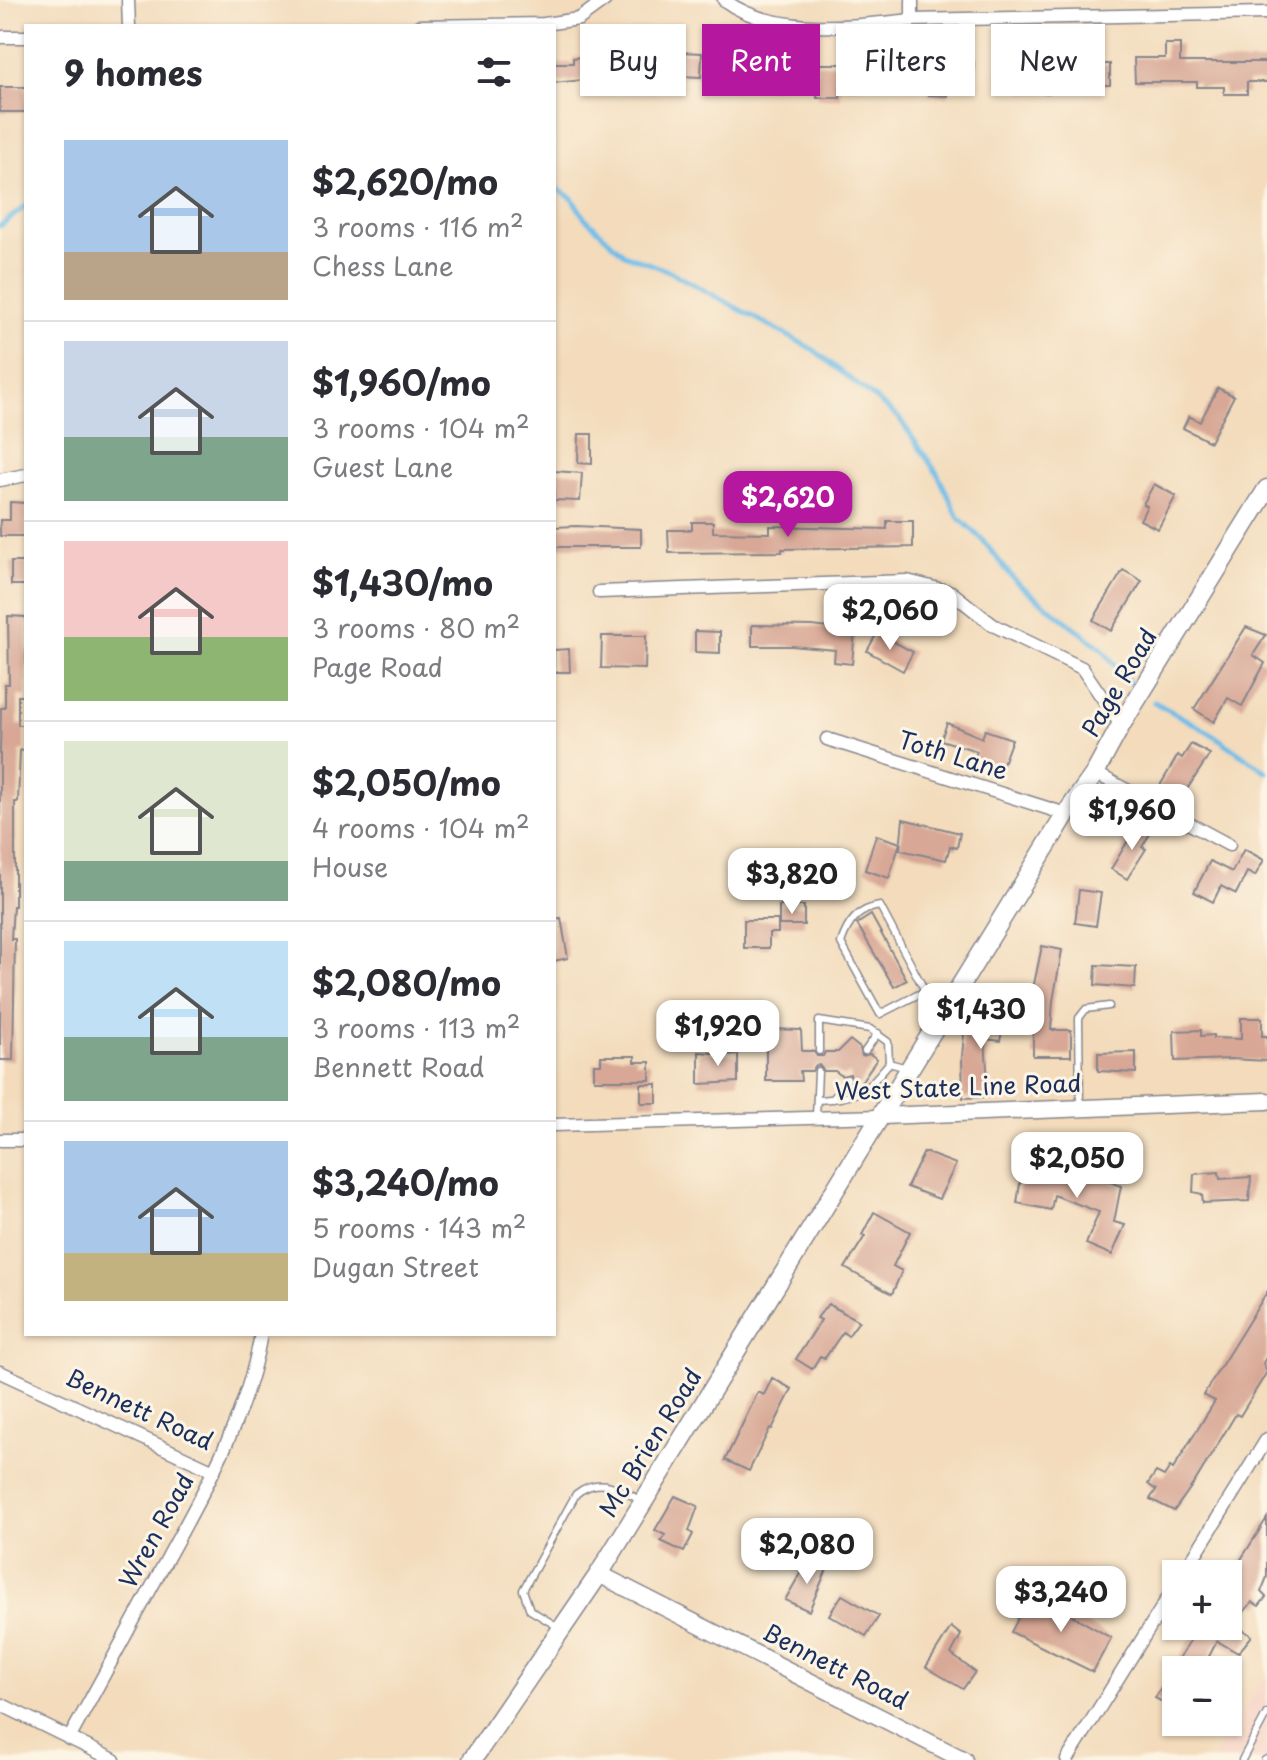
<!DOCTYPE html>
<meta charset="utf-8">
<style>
body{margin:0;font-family:"Playpen Sans",sans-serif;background:#f2f2f3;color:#2b2b33;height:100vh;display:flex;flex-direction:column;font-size:30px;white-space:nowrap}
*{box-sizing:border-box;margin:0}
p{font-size:26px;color:#7c7c81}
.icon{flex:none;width:44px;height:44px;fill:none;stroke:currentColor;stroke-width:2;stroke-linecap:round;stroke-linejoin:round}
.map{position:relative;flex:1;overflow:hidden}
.panel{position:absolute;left:24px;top:24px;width:532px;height:1312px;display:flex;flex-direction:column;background:#fff;border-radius:0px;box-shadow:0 2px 6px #0004}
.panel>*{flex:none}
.top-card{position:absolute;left:580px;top:24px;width:566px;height:72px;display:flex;gap:16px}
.controls{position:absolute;left:1162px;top:1560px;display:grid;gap:16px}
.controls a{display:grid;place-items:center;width:80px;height:80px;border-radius:0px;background:#fff;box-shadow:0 2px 6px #0004;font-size:40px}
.price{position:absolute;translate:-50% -68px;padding:0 18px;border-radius:16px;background:#fff;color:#222;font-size:26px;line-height:52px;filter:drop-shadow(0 2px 4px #0008)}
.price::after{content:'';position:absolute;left:50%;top:48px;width:24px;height:18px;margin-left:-12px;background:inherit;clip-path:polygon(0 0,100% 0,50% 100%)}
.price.on{background:#b5179e;color:#fff}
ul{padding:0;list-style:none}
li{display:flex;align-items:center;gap:24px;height:200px;padding:0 40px}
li+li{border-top:2px solid #e1e1e2}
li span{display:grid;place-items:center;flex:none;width:224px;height:160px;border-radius:0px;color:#555}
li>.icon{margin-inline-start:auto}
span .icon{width:96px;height:96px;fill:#fffc;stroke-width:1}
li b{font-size:34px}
h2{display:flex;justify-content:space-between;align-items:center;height:96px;padding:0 40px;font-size:34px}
.pill{padding:0 28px;border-radius:0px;background:#fff;box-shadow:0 2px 6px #0004;font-size:28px;line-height:72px}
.pill.on{background:#b5179e;color:#fff}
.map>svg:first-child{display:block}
.built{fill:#f6d2c4}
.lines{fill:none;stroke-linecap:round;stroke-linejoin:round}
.stream{stroke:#6dbce8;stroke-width:5}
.building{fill:#d8a795}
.service-casing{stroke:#87858c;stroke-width:9}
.minor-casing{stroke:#87858c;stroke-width:15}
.tertiary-casing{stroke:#87858c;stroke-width:19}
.secondary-casing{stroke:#87858c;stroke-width:21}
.service{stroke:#fff;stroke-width:6}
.minor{stroke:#fff;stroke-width:12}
.tertiary{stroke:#fff;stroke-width:16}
.secondary{stroke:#fff;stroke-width:18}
.labels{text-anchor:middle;stroke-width:6;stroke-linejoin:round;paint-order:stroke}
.street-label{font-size:24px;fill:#1b2f5e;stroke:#fcf5e5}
</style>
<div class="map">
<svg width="1267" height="1760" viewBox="0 0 1267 1760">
<rect width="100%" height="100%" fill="#fcf5e5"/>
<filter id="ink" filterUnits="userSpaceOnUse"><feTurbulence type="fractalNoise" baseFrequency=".0125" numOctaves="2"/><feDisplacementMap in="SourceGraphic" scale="16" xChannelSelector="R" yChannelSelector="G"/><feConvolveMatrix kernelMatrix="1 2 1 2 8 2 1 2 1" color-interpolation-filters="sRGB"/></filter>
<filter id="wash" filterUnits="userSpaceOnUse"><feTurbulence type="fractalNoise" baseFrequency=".006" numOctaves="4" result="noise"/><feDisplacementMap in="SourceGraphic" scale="32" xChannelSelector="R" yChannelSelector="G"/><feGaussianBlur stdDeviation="1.8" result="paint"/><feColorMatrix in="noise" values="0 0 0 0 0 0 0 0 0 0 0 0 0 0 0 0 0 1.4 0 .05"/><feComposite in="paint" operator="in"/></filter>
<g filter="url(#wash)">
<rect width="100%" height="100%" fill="#f3dbbb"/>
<polygon class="built" points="1267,1673 1267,1760 1213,1760"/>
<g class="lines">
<g class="stream">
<polyline points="554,187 572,198 584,217 624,254 669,271 814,350 899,418 937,473 959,518 981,538 1016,582 1101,648 1130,683"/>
<polyline points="0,226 26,206"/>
<polyline points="1154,702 1209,732 1267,772"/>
</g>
</g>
<g id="blocks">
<g class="building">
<polygon points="1165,44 1180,44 1180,62 1267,62 1267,82 1247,82 1247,94 1224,94 1224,87 1197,87 1197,82 1135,82 1134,58 1165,58"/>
<polygon points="606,50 607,54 619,53 621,76 554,83 554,63 573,63 573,58 592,56 591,52"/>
<polygon points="654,51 702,53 701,77 653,75"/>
<polygon points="1035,59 1094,60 1094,64 1110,64 1110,85 1049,85 1049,93 1023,93 1023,64 1035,64"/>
<polygon points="921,60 974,62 973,85 949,84 948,96 929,95 929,85 920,85"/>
<polygon points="733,61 779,64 778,88 732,86"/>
<polygon points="817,64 855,64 855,87 840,87 840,98 817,98"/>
<rect x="0" y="87" width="26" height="25"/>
<polygon points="1218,388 1234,396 1210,442 1183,428 1189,416 1200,422"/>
<polygon points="579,434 592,434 592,464 578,463"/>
<polygon points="554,471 582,473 580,501 554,500"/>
<polygon points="1154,484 1176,496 1158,529 1140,520 1147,506 1143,504"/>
<polygon points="10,502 26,503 26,536 0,536 0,520 10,520"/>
<polygon points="887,521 913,521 913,547 782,549 782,552 669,553 668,530 692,530 692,522 713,522 713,532 770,533 770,526 887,529"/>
<polygon points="576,526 641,529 641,547 554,547 554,527"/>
<rect x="11" y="562" width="15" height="23"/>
<polygon points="1123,570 1142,581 1111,631 1093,620"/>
<polygon points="8,616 26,617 26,696 18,696 18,725 24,725 24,751 20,750 18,802 15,802 15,906 13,906 11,939 15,939 13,1060 0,1060 0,750 1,708 5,708 5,684 9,684"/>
<polygon points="752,625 812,626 855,631 852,664 834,662 835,650 792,646 752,646"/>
<polygon points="1246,627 1266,635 1253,655 1265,663 1242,706 1228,698 1214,722 1194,709"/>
<polygon points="695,631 720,632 720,653 695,652"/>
<polygon points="877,633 913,652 903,671 867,651"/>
<polygon points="602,636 646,636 645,669 601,668"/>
<polygon points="569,649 570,672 554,672 554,650"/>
<polygon points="947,723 982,738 985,730 1012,739 1001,769 974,759 977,751 941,740"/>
<polygon points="1191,744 1210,754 1178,803 1158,789 1178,755 1182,758"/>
<polygon points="903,819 960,833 957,848 950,846 946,860 900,850"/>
<polygon points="1138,824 1151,832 1142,847 1146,849 1127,879 1111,869"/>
<polygon points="876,835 900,843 889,878 865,870"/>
<polygon points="1244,849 1264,860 1255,876 1247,872 1236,894 1221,886 1213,902 1194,892 1210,861 1232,872"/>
<polygon points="1079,890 1101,893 1096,926 1075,923"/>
<rect x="779" y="906" width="25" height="19"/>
<polygon points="871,915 907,980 894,987 857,924"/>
<polygon points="561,918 568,958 554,961 554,919"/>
<polygon points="744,920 778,920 778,933 769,933 769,948 744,948"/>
<polygon points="1042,946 1062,950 1053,1001 1051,1030 1071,1030 1071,1056 1033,1056 1033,1027 1029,1027 1030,1003"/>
<polygon points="1096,965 1136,967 1135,988 1095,985"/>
<polygon points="985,1003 1007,1008 1000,1041 985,1039 989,1097 963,1098 962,1058 964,1033 974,1034 976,1018 982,1018"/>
<polygon points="1241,1018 1262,1018 1262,1036 1267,1036 1267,1061 1231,1059 1175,1061 1174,1031 1201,1030 1201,1036 1213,1035 1213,1038 1241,1039"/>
<polygon points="766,1029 801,1030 802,1051 813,1051 817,1056 823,1056 825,1052 838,1052 850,1040 860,1048 862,1056 870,1054 877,1059 858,1086 852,1082 850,1074 842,1076 835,1071 824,1071 819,1065 815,1066 812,1071 800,1071 801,1081 766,1081"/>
<polygon points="699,1052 738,1055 738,1082 699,1084"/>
<polygon points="1136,1052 1136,1073 1098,1071 1098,1053"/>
<polygon points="601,1056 635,1056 635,1062 650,1062 650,1080 594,1080 594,1064 601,1064"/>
<rect x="641" y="1084" width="16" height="19"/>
<polygon points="924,1152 956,1164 939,1199 907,1187"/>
<polygon points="1035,1162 1050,1163 1050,1169 1077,1176 1078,1171 1121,1186 1114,1222 1125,1225 1112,1255 1086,1244 1099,1212 1054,1195 1051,1210 1017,1203 1021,1177 1032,1180"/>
<polygon points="1219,1172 1220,1179 1251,1177 1249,1201 1203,1203 1202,1194 1193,1192 1194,1174"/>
<polygon points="874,1212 910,1232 893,1266 902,1271 892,1294 845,1268 865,1236 862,1235"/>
<polygon points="1267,1292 1267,1356 1263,1363 1267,1372 1240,1416 1236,1414 1196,1480 1174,1511 1150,1499 1156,1490 1148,1484 1156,1472 1164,1476 1170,1467 1173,1469 1215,1401 1203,1395"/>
<polygon points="828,1304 859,1321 848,1336 843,1332 825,1358 820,1356 812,1369 796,1359 821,1320 817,1318"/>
<polygon points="772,1378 792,1389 772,1429 770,1428 749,1471 725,1460 758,1392 764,1395"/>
<polygon points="675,1496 698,1506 689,1531 693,1534 684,1552 661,1541 665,1535 655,1530"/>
<polygon points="1267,1518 1267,1577 1261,1592 1266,1597 1259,1606 1252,1602 1234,1624 1252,1636 1238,1653 1217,1641 1202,1670 1176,1670 1176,1709 1155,1698 1192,1637 1178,1626 1228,1626 1228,1580"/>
<polygon points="808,1560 827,1569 809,1611 785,1600"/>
<polygon points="1035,1594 1111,1638 1093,1672 1011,1632 1024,1607 1028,1610"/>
<polygon points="842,1595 879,1616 866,1636 829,1615"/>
<polygon points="951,1627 961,1635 951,1654 975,1672 963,1689 926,1667"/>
</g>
</g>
</g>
<g filter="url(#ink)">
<use href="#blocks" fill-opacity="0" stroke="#87858c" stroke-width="2"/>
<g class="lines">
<g class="service-casing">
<g id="service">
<path d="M925 991 880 1014 841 943C848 922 858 909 880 906L925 991 945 1005"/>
<polyline points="819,1051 819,1021 870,1029 888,1042 889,1063 907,1068"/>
<polyline points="865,1051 878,1033"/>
<polyline points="833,1099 847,1079"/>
<path d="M817 1100C859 1097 862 1095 889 1063"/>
<polyline points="1080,1108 1079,1018 1086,1009 1109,1006"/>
<polyline points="816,1117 818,1071"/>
<path d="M560 1628 530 1610 523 1590 576 1494C599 1475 617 1488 640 1500"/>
<polyline points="1242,1760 1267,1713"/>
<polyline points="1265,1760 1267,1759"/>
</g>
</g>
<g class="minor-casing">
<g id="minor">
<polyline points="128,0 129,26"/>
<path d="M724 0C773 37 854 26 912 20L1267 13"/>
<polyline points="912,20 912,0"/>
<polyline points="419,26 544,24 579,19 605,0"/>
<polyline points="0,37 26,37"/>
<polyline points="0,480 26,475"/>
<polyline points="599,592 907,581 951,592 993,625 1082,668 1121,725"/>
<polyline points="827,739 1066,814"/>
<polyline points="1095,773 1229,845"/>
<polyline points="554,1125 882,1116"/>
<polyline points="0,1140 26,1140"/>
<polyline points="0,1372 214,1471"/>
<polyline points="1183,1574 1267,1439"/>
<polyline points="0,1704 114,1760"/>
<path d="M69 1739C102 1678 135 1618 168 1557 207 1486 247 1415 261 1334"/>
<polyline points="1067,1760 1176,1585"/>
</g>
</g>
<g class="tertiary-casing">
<g id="tertiary">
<polyline points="882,1116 1267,1101"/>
<polyline points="599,1574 964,1760"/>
</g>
</g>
<g class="secondary-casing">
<polyline id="secondary" points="472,1760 599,1574 1066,814 1095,773 1121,725 1267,489"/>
</g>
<use href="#service" class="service"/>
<use href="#minor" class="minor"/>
<use href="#tertiary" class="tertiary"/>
<use href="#secondary" class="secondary"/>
</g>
</g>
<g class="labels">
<g class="street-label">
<text transform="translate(1120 683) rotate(-59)" y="8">Page Road</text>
<text transform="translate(953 756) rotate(17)" y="8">Toth Lane</text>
<text transform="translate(958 1088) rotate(-2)" y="8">West State Line Road</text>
<text transform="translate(139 1410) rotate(25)" y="8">Bennett Road</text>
<text transform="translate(651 1443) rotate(-58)" y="8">Mc Brien Road</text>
<text transform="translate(157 1531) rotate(-61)" y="8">Wren Road</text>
<text transform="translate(835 1667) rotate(27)" y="8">Bennett Road</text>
</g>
</g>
</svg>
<div class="controls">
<a>+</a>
<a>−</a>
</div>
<b class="price on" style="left:788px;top:539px">$2,620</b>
<b class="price" style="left:890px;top:652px">$2,060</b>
<b class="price" style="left:1132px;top:852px">$1,960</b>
<b class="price" style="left:792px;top:916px">$3,820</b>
<b class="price" style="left:981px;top:1051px">$1,430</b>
<b class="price" style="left:718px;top:1068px">$1,920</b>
<b class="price" style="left:1077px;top:1200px">$2,050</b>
<b class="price" style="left:807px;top:1586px">$2,080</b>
<b class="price" style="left:1061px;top:1634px">$3,240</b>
<div class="top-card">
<a class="pill">Buy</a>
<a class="pill on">Rent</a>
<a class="pill">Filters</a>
<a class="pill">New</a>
</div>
<section class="panel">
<h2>9 homes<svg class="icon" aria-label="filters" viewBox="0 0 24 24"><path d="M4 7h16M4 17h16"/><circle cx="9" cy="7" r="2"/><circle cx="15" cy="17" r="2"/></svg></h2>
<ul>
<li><span style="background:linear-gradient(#a9c7e8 70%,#b9a48a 0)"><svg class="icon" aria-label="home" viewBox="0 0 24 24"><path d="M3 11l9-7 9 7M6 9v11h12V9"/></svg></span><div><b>$2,620/mo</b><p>3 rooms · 116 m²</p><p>Chess Lane</p></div></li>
<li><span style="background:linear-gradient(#c9d6e8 60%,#7fa58c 0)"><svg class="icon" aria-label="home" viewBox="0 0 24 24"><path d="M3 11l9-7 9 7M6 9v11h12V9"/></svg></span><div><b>$1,960/mo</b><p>3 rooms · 104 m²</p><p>Guest Lane</p></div></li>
<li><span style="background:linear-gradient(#f6c9c9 60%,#8fb573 0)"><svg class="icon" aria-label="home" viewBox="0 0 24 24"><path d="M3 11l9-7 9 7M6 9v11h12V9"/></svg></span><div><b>$1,430/mo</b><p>3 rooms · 80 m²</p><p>Page Road</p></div></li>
<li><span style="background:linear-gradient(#dfe7d0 75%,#7fa58c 0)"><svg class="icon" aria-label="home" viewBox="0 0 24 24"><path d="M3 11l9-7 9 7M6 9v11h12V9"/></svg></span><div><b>$2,050/mo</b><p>4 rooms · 104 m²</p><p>House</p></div></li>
<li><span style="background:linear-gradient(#bfe0f5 60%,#7fa58c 0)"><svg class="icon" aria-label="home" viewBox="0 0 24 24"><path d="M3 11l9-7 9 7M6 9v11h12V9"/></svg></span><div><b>$2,080/mo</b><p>3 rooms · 113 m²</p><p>Bennett Road</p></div></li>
<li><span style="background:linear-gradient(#a9c7e8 70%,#c2b280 0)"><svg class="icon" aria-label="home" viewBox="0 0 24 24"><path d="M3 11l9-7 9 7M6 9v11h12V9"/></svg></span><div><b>$3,240/mo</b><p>5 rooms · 143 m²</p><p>Dugan Street</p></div></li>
</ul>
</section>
</div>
